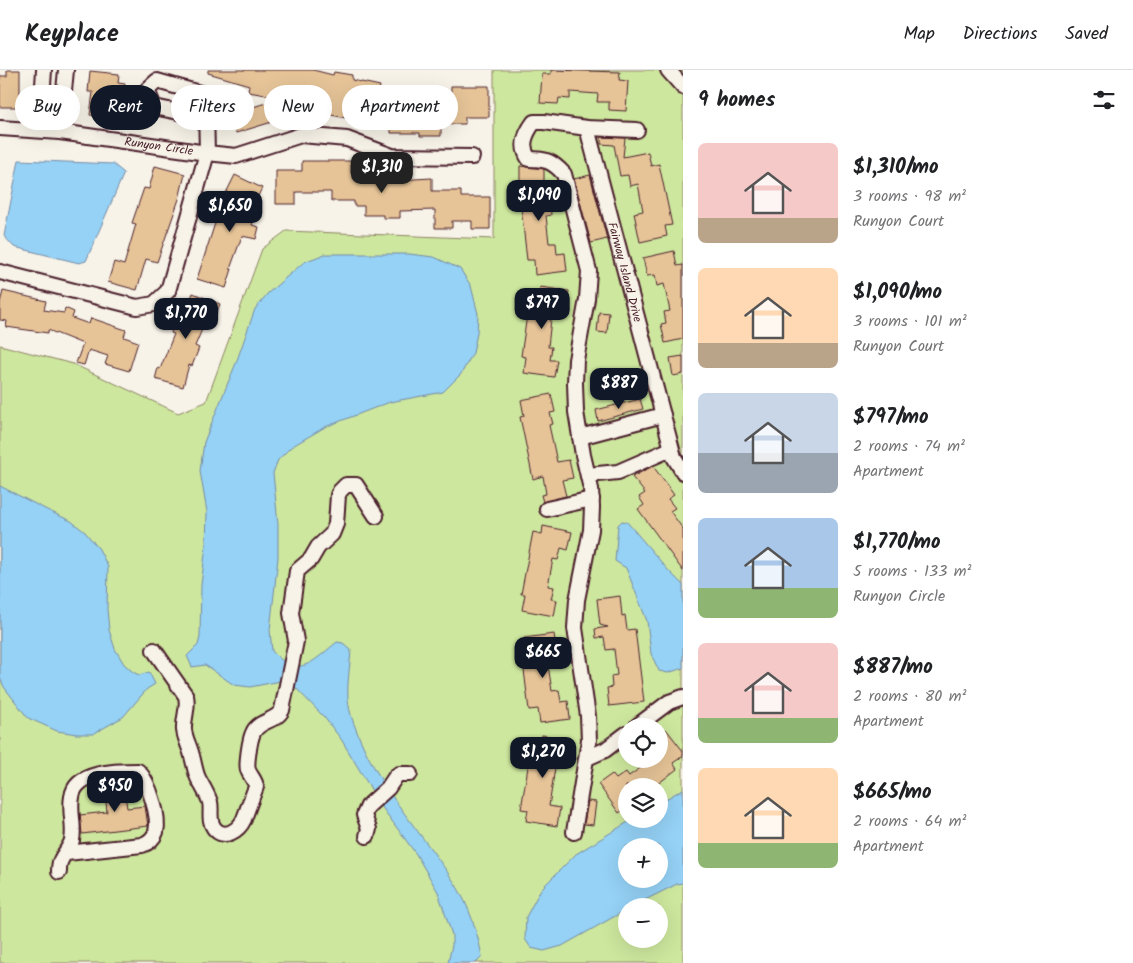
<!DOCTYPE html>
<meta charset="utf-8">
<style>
body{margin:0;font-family:Kalam,sans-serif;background:#f6f6f6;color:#202124;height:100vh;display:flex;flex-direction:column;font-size:19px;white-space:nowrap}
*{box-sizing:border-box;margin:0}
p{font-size:16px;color:#757577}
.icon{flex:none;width:28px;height:28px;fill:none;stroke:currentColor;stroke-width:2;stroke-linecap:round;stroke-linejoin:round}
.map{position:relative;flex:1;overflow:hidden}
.drawer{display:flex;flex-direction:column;background:#fff;width:450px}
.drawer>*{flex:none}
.hud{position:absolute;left:15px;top:15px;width:475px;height:45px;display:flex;gap:10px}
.tools{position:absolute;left:618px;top:648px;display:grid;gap:10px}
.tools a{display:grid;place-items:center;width:50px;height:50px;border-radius:50%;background:#fff;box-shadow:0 5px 20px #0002;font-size:25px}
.price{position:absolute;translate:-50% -42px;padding:0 11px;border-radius:10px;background:#111827;color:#fff;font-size:16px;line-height:32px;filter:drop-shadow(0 1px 2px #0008)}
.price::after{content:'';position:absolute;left:50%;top:30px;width:15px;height:11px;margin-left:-8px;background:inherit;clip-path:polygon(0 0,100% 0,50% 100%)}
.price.on{background:#222;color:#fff}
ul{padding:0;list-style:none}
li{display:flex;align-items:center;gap:15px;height:125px;padding:0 15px}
li span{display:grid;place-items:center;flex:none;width:140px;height:100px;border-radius:8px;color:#555}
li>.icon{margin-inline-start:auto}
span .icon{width:60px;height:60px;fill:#fffc;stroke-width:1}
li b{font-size:21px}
h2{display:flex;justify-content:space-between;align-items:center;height:60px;padding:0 15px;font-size:21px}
.tag{padding:0 18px;border-radius:22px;background:#fff;box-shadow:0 5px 20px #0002;font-size:18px;line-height:45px}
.tag.on{background:#111827;color:#fff}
header{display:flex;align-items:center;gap:30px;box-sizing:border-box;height:70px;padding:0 25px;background:#fff;border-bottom:1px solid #e0e0e0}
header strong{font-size:24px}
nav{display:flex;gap:28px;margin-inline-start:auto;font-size:18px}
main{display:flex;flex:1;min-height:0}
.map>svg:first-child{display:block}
.green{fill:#cde79e;stroke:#8c8364;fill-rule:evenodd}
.water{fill:#95d2f6;stroke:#778aa5;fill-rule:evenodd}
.building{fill:#e6c498;stroke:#4a1f2b}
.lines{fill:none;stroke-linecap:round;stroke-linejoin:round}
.minor-casing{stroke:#4a1f2b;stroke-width:18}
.minor{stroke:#f7f3e8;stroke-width:14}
.labels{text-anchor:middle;stroke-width:5;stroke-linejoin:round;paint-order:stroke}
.street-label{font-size:12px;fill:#4a1f2b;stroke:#f7f3e8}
</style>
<header>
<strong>Keyplace</strong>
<nav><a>Map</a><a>Directions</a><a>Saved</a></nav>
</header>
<main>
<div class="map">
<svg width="683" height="893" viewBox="0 0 683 893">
<rect width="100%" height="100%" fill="#f7f3e8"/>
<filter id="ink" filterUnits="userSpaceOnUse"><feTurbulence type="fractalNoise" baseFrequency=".02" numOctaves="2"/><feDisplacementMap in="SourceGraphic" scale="10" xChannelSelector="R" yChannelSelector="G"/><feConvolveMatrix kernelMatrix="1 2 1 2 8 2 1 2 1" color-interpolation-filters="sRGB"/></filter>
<g filter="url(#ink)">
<path class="green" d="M494 0H683V893H0V275L73 294 178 343 206 332 262 179 286 161 494 169ZM626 656H659V689H626ZM626 716H659V749H626ZM626 776H659V809H626ZM626 836H659V869H626Z"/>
<g class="water">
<polygon points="19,90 113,94 124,103 86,191 79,193 14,177 4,166"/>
<path d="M325 184H409L434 187 460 199 471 216 478 244 477 263 473 283 461 304 443 322 390 332 325 357 291 377 278 390 273 403 278 454V488L270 560 272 581C299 610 312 592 337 572L343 573 351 580C350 596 347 613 348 629 349 643 355 657 360 669 384 725 424 765 456 815 469 836 478 863 482 887L476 893H448L452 875V865L438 822 416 784 381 736 341 669 324 647 291 613 281 611 250 617 234 615 205 595 192 597 187 586 198 575 200 567 201 515 206 476 207 442 200 401 204 372 236 293 255 239 268 223 304 192Z"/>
<polygon points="0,416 47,440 71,451 85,462 99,479 108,497 107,539 109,560 115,579 124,594 133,602 139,605 149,602 155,614 147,619 123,647 93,664 77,664 57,661 28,648 4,617 0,608"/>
<polygon points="622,451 627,452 668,500 683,515 683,598 668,603 659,601 651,584 647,551 626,498 615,491 618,455"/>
<path d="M683 719V813L677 814 633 836H626V840L562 876 544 881 531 878 525 869 526 847 541 819 576 784 633 749H659V733ZM659 776V809H626V776Z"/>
</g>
<g class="building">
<polygon points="7,0 20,0 20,37 0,37 0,6 7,6"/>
<polygon points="208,0 313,0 333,5 334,2 352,5 352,10 380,16 378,23 392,26 409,26 409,34 444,32 444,23 451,23 451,16 489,16 489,47 465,47 465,54 441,54 441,66 420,66 420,63 391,63 391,57 321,43 321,45 302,41 303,37 274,31 284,28 248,22 249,15 208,3"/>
<polygon points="551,0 620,2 619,10 628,11 626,41 609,40 609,32 597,32 598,24 570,22 570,29 559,28 558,34 540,33 542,4 551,4"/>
<polygon points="90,1 119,4 118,13 125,14 123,30 129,31 126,50 90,45 93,22 88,22"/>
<polygon points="266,33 272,52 236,63 230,44"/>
<polygon points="601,67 625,68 623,87 648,82 651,96 659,94 672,155 665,156 667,166 640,172 634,143 643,141 638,114 630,116 628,105 620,106 614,75 601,74"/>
<polygon points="302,91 351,91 351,103 380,103 380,111 432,108 432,121 461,121 461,127 490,127 490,159 472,159 472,151 452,151 452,158 435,158 435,140 400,141 400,148 383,148 383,145 364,145 364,136 354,136 354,131 331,131 331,122 296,122 296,134 276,134 276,101 302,101"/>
<polygon points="155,96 185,104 179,129 157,192 146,189 137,220 108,212 114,192 124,195 136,154 132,153 144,118 149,119"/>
<polygon points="520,96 544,99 544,116 555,115 556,132 550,133 551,145 546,146 549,173 556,173 557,184 565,183 567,201 535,205 534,190 527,190 519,119 520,119"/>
<polygon points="235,105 262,118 250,142 256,144 252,155 259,157 256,169 242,166 230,199 232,199 226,218 197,209 217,147 226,150 233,126 226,123"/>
<polygon points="590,105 607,169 591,173 574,109"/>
<polygon points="674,181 677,196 683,195 683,269 665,273 661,254 666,253 664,242 670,241 664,214 657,216 655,205 647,206 643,188"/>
<polygon points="540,217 569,221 566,240 559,239 557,250 551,249 548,277 552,277 550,290 557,290 554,307 524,303 526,287 521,286 530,224 539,225"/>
<polygon points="3,221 46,231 44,240 64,243 65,238 74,242 72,248 89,254 91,248 126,260 124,267 138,272 129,301 105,294 108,286 89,280 84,295 76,293 83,274 48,260 48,263 6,257 7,251 0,250 0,233"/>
<polygon points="193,223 220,234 213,253 206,250 195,276 199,278 192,296 189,295 183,317 155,309 158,298 160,299 174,264 171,263 175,251 181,253"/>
<polygon points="599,242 609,243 607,263 597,262"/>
<polygon points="683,286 683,304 673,306 670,288"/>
<polygon points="551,324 555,342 550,343 553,354 549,355 557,392 569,390 573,408 562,410 566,426 543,432 541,425 546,424 543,406 533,409 520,347 524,346 521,330"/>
<polygon points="640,329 643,339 598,351 596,340"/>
<polygon points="653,396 674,425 668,429 675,438 670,441 683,459 683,501 638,439 644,435 639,427 645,423 632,407"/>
<polygon points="543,456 572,462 568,480 561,478 558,490 553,489 548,516 554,517 551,529 557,530 554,546 522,540 525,524 521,524 533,462 542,464"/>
<polygon points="620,526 622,546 625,545 627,560 635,559 644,632 609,636 607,618 612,617 611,606 617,605 614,579 606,580 604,567 596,568 595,559 608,557 600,555 597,529"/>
<polygon points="554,564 558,593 548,595 552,621 559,620 561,632 568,631 570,649 540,653 538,639 529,640 522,584 527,584 524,568"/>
<polygon points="666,659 683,681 683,686 673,693 677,699 655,716 626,716 626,738 619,743 598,714 612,704 616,709 626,702 629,706 653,689 659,689 659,665"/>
<polygon points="542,665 571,670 568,689 560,688 558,698 555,698 549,736 560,738 557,756 526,751 528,740 521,739 532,673 540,674"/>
<polygon points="123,710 127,738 145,736 148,756 82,764 80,745 107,742 104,713"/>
<polygon points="588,731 596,732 593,755 584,754"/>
</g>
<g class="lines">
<g class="minor-casing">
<g id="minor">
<polyline points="668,0 683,17"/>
<polygon points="157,11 203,24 206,38 193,45 154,37 147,20"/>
<polyline points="206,38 207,83 236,86 301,65 347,69 392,86 472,87"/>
<path id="s1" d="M0 58 60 62 207 83 168 221 154 234 137 237 0 202"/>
<path id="s2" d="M587 58 674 387 683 402"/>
<polyline points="40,60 44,0"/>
<polyline points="60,62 66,0"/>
<polyline points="580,367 663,345"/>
<polyline points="588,405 618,402 671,379"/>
<polyline points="547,439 592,429"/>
<path d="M154 580 186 626C189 638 183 648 184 660 185 669 190 677 192 686 194 693 195 701 198 708 202 716 207 723 210 732 212 740 208 750 214 758 224 771 239 760 244 749 245 746 255 719 256 717 256 711 250 706 248 700 246 694 250 669 253 663 258 650 276 652 282 640L296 571 291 543 297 501 311 489 318 477 332 464 336 454 338 425 340 421 346 415H356L376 446"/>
<polyline points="637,656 669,632 683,627"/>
<polyline points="587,688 605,680 626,664"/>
<path d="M574 762 589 670 588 646 575 558 577 530 591 460 592 437 591 419 583 385 576 342 575 313 576 290 587 229 589 201 564 104C552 91 546 89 529 89 520 76 525 64 534 52H544L587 58 637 60"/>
<polyline points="367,766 369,759 364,745 368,736 388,718 396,706 399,704 410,704"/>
<path d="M59 802C59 798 59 793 61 790 64 783 70 778 72 770 75 756 69 741 72 727 75 701 118 701 138 701 149 712 160 747 156 762 153 770 148 773 142 775L67 783"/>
</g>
</g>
<use href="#minor" class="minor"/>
</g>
</g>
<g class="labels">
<g class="street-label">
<text dy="4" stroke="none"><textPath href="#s1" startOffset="160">Runyon Circle</textPath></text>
<text dy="4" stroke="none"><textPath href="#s2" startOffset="149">Fairway Island Drive</textPath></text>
</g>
</g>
</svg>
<div class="tools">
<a><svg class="icon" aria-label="locate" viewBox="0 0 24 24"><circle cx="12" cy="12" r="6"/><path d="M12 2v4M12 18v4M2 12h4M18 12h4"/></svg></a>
<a><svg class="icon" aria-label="layers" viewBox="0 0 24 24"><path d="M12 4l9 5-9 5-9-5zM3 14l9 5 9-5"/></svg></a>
<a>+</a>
<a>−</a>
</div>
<b class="price on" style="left:382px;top:124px">$1,310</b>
<b class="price" style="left:539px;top:152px">$1,090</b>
<b class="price" style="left:230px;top:163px">$1,650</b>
<b class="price" style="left:542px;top:260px">$797</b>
<b class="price" style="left:186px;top:270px">$1,770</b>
<b class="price" style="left:619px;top:340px">$887</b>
<b class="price" style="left:543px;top:609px">$665</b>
<b class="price" style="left:543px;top:709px">$1,270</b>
<b class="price" style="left:115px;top:743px">$950</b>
<div class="hud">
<a class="tag">Buy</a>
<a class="tag on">Rent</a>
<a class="tag">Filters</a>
<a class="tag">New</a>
<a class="tag">Apartment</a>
</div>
</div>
<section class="drawer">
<h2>9 homes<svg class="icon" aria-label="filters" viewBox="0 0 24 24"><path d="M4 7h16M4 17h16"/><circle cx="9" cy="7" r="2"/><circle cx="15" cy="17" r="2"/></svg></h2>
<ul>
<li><span style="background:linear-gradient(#f6c9c9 75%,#b9a48a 0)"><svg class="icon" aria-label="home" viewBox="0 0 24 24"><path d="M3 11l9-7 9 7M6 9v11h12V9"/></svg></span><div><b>$1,310/mo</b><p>3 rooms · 98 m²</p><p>Runyon Court</p></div></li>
<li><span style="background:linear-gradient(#ffd9b3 75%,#b9a48a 0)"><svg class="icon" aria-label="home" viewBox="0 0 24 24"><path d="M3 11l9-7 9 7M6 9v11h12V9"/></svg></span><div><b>$1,090/mo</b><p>3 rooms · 101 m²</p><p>Runyon Court</p></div></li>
<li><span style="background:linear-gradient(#c9d6e8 60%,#9aa5b1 0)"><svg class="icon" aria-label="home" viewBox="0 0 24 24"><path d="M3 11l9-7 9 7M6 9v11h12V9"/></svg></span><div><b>$797/mo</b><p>2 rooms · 74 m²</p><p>Apartment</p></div></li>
<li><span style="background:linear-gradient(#a9c7e8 70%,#8fb573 0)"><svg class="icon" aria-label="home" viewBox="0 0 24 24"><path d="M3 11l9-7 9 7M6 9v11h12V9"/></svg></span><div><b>$1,770/mo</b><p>5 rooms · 133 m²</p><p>Runyon Circle</p></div></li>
<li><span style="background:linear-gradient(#f6c9c9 75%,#8fb573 0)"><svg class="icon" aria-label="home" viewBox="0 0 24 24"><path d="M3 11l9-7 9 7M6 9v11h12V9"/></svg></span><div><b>$887/mo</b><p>2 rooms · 80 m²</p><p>Apartment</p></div></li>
<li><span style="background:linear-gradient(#ffd9b3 75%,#8fb573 0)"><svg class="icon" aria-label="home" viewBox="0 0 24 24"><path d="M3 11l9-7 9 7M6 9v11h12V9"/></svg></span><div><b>$665/mo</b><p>2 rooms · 64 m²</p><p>Apartment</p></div></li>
</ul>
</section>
</main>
